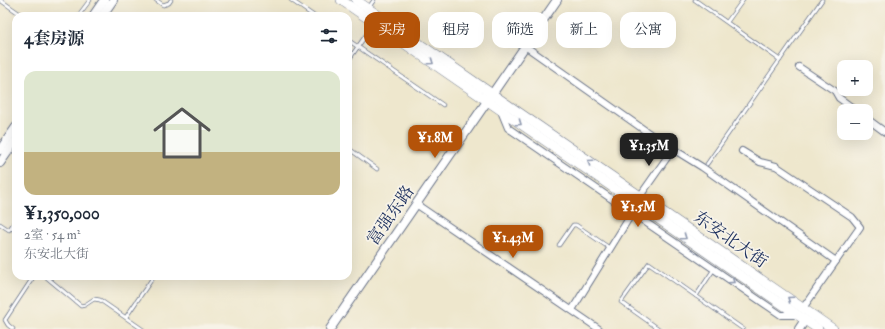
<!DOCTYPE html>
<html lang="zh">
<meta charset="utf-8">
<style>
body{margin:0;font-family:"IM FELL Double Pica","Noto Serif SC",serif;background:#f6f6f7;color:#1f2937;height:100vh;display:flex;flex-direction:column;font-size:15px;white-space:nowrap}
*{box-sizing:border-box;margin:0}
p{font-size:13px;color:#747a83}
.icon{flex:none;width:22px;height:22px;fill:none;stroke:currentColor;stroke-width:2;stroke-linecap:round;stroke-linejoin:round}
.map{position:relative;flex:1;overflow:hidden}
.side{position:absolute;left:12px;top:12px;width:340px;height:268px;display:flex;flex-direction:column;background:#fff;border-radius:12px;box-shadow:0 4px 16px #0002}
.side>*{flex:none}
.banner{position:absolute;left:364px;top:12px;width:380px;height:36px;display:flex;gap:8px}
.controls{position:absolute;left:837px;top:60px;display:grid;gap:8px}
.controls a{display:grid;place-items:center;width:36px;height:36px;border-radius:8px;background:#fff;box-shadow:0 4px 16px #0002;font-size:20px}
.price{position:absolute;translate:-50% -34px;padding:0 9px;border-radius:8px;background:#b45309;color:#fff;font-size:13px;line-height:26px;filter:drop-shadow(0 1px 2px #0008)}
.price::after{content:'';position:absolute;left:50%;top:24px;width:12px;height:9px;margin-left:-6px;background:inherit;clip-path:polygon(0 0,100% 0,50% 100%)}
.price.active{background:#222;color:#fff}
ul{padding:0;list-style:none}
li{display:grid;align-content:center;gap:8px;height:212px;padding:0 12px}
li span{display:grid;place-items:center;height:124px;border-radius:12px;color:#555}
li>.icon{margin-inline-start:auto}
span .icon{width:72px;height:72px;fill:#fffc;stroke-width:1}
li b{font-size:17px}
h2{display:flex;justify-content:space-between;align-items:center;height:48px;padding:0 12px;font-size:17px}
.tag{padding:0 14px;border-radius:12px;background:#fff;box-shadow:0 4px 16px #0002;font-size:14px;line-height:36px}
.tag.active{background:#b45309;color:#fff}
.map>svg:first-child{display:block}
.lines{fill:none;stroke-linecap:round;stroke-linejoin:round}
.service-casing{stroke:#656f85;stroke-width:4.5}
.minor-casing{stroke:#656f85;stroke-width:8}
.tertiary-casing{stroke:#656f85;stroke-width:10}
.secondary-casing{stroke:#656f85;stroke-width:10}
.service{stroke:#fff;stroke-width:3}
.minor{stroke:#fff;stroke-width:6}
.tertiary{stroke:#fff;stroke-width:8}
.secondary{stroke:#fff;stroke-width:9}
.oneway{stroke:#8d97ae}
.labels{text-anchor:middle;stroke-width:3.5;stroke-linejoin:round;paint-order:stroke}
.street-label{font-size:17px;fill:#1b2f5e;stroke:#f7f3e8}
</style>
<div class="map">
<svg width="885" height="329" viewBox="0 0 885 329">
<rect width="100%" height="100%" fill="#f7f3e8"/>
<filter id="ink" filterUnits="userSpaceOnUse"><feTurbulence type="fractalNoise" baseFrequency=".025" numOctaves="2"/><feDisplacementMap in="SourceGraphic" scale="8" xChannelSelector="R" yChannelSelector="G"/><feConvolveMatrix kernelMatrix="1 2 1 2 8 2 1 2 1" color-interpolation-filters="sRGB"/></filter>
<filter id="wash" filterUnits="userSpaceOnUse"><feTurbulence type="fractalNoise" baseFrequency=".012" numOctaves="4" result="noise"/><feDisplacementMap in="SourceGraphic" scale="16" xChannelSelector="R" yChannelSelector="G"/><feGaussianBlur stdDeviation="0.9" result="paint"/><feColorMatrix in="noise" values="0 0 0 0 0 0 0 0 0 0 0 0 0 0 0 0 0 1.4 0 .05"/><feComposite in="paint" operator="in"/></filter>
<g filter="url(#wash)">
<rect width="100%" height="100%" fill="#eee7cd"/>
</g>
<g filter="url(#ink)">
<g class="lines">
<g class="service-casing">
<g id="service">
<polyline points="0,0 23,16"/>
<polyline points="156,0 163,5 169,3 171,0"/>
<polyline points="291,0 314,16"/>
<polyline points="695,0 780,60"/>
<polyline points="369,7 374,0"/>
<polyline points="78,16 90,0"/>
<polyline points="727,22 743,0"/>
<polyline points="348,40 443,105"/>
<polyline points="348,61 373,25"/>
<polyline points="348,148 377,169"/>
<polyline points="707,164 822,0"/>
<polyline points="0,224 9,230 16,220"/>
<polyline points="11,228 16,231"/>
<polyline points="559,245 573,225 576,225 611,249"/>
<polyline points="45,276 81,306 85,305 94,299 100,300 142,329"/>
<polyline points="696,296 714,269"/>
<polyline points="126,317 154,276"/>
<polyline points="13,329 8,325 5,320 34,276"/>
<polyline points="659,329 621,302 649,263 743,329"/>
</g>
</g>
<g class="minor-casing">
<g id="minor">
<polyline points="525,46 660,141 702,167 836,261"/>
<polyline points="799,67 835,91 839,98 857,111"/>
<polyline points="501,111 508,128 781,315 797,315"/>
<polyline points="866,118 885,132"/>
<polyline points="742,151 760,162 776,166 852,217 860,227 803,308"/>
<polyline points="640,196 673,149"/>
<polyline points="416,204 599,329"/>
<polyline points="572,310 634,210"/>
</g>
</g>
<g class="tertiary-casing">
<g id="tertiary">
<polyline points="93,16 104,0"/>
<polyline points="102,16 113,0"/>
<polyline points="0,150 16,127"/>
<polyline points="0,163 16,140"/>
<polyline points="330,329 557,0"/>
<polyline points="799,329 805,320"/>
</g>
</g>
<g class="secondary-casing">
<g id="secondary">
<polyline points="341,0 818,329"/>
<polyline points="356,0 833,329"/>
</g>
</g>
<use href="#service" class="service"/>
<use href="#minor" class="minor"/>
<use href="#tertiary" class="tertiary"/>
<use href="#secondary" class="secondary"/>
</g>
<defs><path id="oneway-chevron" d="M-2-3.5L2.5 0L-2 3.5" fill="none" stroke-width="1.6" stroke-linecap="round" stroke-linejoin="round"/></defs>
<g class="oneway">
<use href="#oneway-chevron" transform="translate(431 62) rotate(35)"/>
<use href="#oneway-chevron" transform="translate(519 123) rotate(35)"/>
<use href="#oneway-chevron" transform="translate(590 162) rotate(-145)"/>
<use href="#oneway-chevron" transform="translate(684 237) rotate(35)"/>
<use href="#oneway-chevron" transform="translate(732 281) rotate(34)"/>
<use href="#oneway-chevron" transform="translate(790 299) rotate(-145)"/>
</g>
</g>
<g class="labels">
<g class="street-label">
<text transform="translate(390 215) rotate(-55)" y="6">富强东路</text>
<text transform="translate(731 239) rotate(35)" y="6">东安北大街</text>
</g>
</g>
</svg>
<div class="controls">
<a>+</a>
<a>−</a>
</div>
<b class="price" style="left:435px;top:159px">¥1.8M</b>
<b class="price active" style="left:649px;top:167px">¥1.35M</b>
<b class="price" style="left:638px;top:228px">¥1.5M</b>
<b class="price" style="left:513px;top:259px">¥1.43M</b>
<div class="banner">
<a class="tag active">买房</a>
<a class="tag">租房</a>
<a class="tag">筛选</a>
<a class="tag">新上</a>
<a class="tag">公寓</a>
</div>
<section class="side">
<h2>4套房源<svg class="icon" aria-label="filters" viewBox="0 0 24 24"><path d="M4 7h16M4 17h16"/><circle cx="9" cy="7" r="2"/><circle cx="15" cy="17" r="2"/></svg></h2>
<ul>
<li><span style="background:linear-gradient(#dfe7d0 65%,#c2b280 0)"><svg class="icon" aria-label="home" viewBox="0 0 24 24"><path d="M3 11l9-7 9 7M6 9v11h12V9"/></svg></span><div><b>¥1,350,000</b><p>2室 · 54 m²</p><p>东安北大街</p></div></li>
</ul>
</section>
</div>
